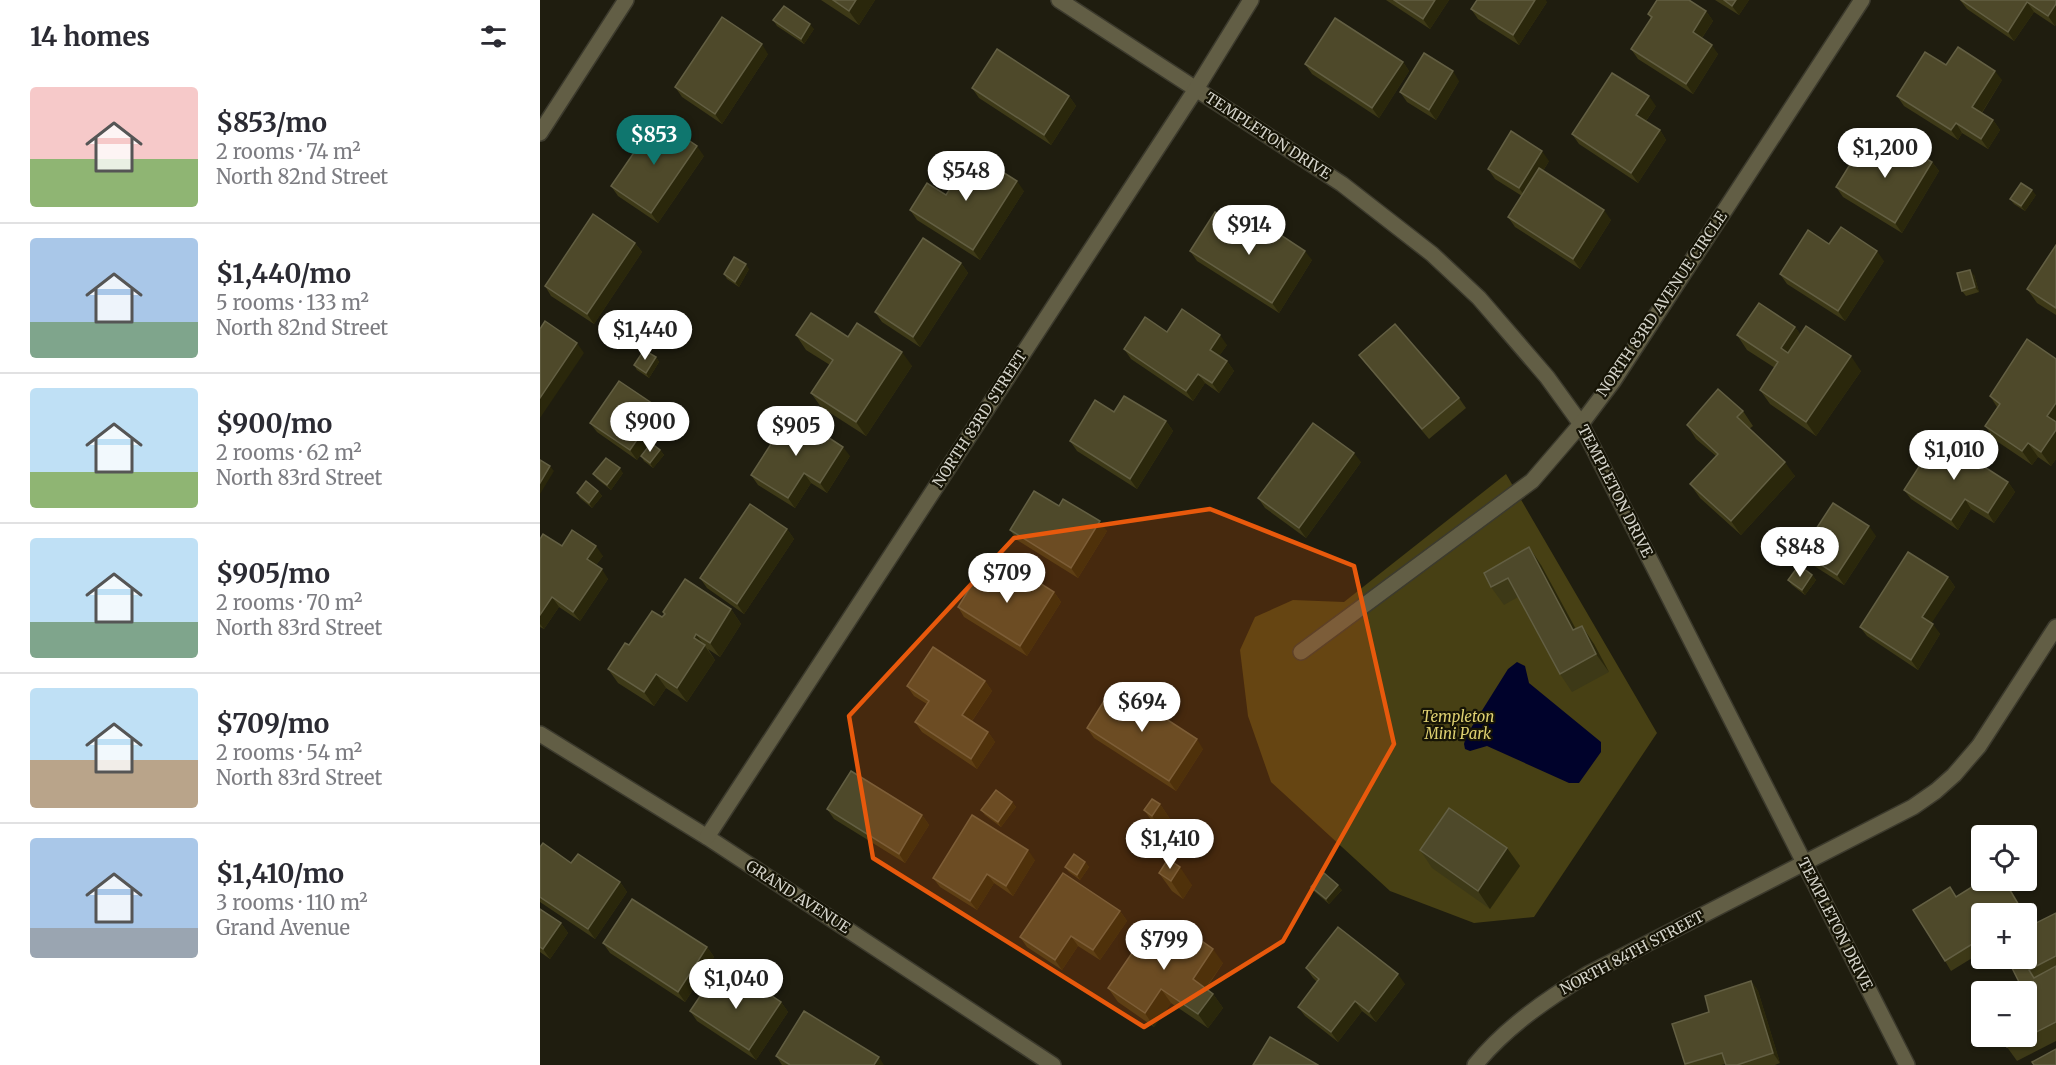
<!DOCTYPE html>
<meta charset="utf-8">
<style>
body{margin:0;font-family:Merriweather,serif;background:#f2f2f3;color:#2b2b33;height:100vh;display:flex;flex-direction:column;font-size:22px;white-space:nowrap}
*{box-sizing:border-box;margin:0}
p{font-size:20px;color:#7c7c81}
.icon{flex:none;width:33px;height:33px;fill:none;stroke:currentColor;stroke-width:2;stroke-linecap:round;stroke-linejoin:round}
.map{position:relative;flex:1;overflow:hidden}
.panel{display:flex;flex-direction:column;background:#fff;width:540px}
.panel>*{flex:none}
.buttons{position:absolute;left:1431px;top:825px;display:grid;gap:12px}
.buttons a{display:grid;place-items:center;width:66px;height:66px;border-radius:6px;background:#fff;box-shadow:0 2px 4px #0004;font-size:30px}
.price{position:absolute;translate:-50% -51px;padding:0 14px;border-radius:21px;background:#fff;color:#222;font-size:20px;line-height:39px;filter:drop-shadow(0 2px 3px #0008)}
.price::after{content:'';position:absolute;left:50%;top:36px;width:18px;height:14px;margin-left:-9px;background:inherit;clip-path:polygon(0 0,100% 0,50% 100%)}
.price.active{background:#0f766e;color:#fff}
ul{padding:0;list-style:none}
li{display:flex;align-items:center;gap:18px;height:150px;padding:0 30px}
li+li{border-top:2px solid #e1e1e2}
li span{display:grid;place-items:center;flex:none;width:168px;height:120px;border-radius:6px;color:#555}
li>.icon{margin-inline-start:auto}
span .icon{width:72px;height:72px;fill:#fffc;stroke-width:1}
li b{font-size:26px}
h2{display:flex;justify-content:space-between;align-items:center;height:72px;padding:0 30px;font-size:26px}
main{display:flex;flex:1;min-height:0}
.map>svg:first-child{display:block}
.green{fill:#474014}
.water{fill:#00022b}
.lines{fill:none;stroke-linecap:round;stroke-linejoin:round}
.minor-casing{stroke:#3c3a2d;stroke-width:18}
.minor{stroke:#625e45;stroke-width:15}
.wall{fill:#3d3917}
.shaded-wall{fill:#2a270b}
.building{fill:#4e492a;stroke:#635f43;stroke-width:1.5}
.marked{fill:#e8590c;fill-opacity:0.2;stroke:#e8590c;stroke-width:4.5;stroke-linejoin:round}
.labels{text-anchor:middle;stroke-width:4.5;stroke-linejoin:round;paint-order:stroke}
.street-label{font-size:15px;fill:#d4d3ca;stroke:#161406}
.park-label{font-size:15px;font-style:italic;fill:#ded071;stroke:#161406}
</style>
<main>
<section class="panel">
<h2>14 homes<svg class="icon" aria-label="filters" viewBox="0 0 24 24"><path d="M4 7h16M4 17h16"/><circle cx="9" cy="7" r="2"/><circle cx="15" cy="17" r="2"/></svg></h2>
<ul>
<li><span style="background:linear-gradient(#f6c9c9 60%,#8fb573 0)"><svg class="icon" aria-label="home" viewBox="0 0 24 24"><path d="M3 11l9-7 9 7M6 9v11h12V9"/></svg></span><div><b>$853/mo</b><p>2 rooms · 74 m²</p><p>North 82nd Street</p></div></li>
<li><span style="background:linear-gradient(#a9c7e8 70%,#7fa58c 0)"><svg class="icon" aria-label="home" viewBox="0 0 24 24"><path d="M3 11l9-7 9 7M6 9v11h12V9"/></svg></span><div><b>$1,440/mo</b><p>5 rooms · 133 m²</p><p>North 82nd Street</p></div></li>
<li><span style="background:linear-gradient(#bfe0f5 70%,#8fb573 0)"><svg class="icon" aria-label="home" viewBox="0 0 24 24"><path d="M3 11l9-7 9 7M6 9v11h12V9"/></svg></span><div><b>$900/mo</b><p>2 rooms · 62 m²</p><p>North 83rd Street</p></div></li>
<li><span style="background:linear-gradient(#bfe0f5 70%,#7fa58c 0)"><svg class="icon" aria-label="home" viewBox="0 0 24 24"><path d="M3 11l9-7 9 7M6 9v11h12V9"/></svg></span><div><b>$905/mo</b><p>2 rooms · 70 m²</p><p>North 83rd Street</p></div></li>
<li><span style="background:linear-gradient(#bfe0f5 60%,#b9a48a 0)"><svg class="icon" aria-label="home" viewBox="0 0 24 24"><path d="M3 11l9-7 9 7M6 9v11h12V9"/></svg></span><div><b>$709/mo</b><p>2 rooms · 54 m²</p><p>North 83rd Street</p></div></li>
<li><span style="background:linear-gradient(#a9c7e8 75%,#9aa5b1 0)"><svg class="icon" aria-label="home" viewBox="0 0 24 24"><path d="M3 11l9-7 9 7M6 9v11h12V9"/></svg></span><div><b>$1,410/mo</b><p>3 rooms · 110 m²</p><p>Grand Avenue</p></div></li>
</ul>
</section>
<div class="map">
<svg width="1516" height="1065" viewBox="0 0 1516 1065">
<rect width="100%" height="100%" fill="#1f1d0f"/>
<polygon class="green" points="966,474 1117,733 994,917 934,923 850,891 731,782 708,716 700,650 715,617 753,600 804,602"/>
<polygon class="water" points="977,662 985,666 989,683 1061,742 1061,752 1039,783 1029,783 947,746 930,751 925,749 924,744 926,736 968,669"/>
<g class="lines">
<g class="minor-casing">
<g id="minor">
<polyline points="519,0 802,184 892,254 939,298 1007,377 1041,424 1367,1065"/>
<polyline points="0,133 86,0"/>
<polyline points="761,652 992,481 1041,424 1074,380 1322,0"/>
<polyline points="0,734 167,837 513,1065"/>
<polyline points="167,837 656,89 711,0"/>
<path d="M935 1065C966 1027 1007 999 1048 974L1373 807 1396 791 1414 775 1439 746 1516 627"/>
</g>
</g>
<use href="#minor" class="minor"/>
</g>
<g class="wall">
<polygon points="281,0 335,0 319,25"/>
<polygon points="846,0 909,0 890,29"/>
<polygon points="1175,0 1209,0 1199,15"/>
<polygon points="1420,0 1516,0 1516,24 1515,26 1494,12 1474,41 1427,9"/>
<polygon points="1007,2 979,45 938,19 931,9"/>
<polygon points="1166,11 1173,21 1162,38 1178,54 1153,94 1098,59 1091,49 1111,19 1108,14"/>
<polygon points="233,20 274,29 264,44 237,26"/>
<polygon points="228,54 182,124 142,97 135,87"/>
<polygon points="863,62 869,71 839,118 772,74 765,64"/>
<polygon points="1406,65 1462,80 1442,113 1453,120 1460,130 1448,149 1422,133 1418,140 1364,106 1357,96"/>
<polygon points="919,81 896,120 867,102 860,92"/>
<polygon points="432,88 529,96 536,106 511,145 439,98"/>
<polygon points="1116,106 1106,121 1120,130 1126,140 1098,183 1039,144 1032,134"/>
<polygon points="164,156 118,223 78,196 71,186"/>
<polygon points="1346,160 1392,162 1399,171 1362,233 1303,197 1296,187"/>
<polygon points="1009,161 1003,171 1071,220 1040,269 975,227 968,217 982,196 955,179 948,169"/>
<polygon points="484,191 440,260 377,220 370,210 406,195"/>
<polygon points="1496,195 1485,211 1474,204 1470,199"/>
<polygon points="95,243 102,252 54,324 11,296 5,286"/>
<polygon points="1516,245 1516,315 1497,303 1487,289"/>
<polygon points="650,251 772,260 739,313 657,261"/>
<polygon points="1344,261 1305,321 1247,284 1240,274"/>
<polygon points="421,263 428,273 380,347 342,322 335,312"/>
<polygon points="209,269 199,287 187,279 184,274"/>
<polygon points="1434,275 1439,292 1426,296 1422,291"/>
<polygon points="1255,327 1260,334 1321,371 1276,436 1230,404 1220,390 1235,368 1207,350 1197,335"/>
<polygon points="627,332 687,345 679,356 687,361 694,371 679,393 665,383 653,401 591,359 584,349"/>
<polygon points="256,335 308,337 372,366 326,436 281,407 271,393 290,365 266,350"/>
<polygon points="819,355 919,398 926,408 889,439 826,364"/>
<polygon points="116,357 119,362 109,378 97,370 94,365"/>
<polygon points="1516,359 1516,459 1511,466 1498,457 1492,465 1455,440 1445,426 1457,407 1450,396"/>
<polygon points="119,408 126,418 97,460 57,432 50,423"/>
<polygon points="1203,411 1213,426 1209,429 1255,476 1201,535 1160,498 1150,484 1176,456 1156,439 1147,425"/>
<polygon points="574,412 626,421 633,431 597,489 537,451 530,441"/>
<polygon points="120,450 124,455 113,468 104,461 101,456"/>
<polygon points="310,456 287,493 271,483 255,508 218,485 211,475"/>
<polygon points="821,462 766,538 725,508 718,498"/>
<polygon points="83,473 71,490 57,479 53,474"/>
<polygon points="1468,482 1475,492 1454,523 1431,509 1418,530 1371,499 1364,490"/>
<polygon points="58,491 62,496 52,508 40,498 37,493"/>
<polygon points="519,506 567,531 538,578 477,540 470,530"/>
<polygon points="247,529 254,539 204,614 167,588 160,578"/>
<polygon points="1336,536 1304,585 1268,562 1261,552"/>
<polygon points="0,539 22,546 63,556 56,565 68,579 40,621 19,607 4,629 0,627"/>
<polygon points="1001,565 1036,629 1054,644 1069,672 1032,692 1020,674 978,597 964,605 951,587 944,573"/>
<polygon points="1272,575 1276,580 1265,595 1252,585 1248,580"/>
<polygon points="1408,577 1415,587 1391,623 1400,634 1378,670 1327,636 1320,627"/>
<polygon points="514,592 521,602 487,656 424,617 418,607"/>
<polygon points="191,609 201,624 180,657 168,649 175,660 147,702 126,688 114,706 78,683 68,669 89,645 122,617 124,614 123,612"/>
<polygon points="445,681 452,691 432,721 448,732 455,742 437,769 382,732 375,722 387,704 374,696 367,686"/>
<polygon points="547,728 663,749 636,791 554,738"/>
<polygon points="472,802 476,807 461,827 445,815 441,810"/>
<polygon points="620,804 632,822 625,834 617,828 604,810"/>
<polygon points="287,809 382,815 389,825 365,863 294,819"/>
<polygon points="0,847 31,863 80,882 87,892 55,939 0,902"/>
<polygon points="967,848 980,866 950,909 892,868 880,850"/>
<polygon points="495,860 473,896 454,883 437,910 400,887 393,878"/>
<polygon points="545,862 549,867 540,880 529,872 525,867"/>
<polygon points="619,873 652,885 643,899 632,891"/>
<polygon points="1465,880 1485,914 1442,914 1442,952 1411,971 1405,961 1417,897"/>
<polygon points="771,887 802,890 789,904 775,892"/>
<polygon points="0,909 21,923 28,933 10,959 0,952"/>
<polygon points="580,911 587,921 560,960 538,946 522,970 487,947 480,937"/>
<polygon points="1516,913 1516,1041 1477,1061 1467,1047 1479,982"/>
<polygon points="1486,916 1490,922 1486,925"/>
<polygon points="63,943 167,947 174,957 145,1002 70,953"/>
<polygon points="631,943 683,963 666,989 673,994 683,1008 668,1028 631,1003 614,1027 578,1002 568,988"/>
<polygon points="766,968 865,984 836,1022 822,1011 798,1042 765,1016 758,1007 777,982 773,978"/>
<polygon points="1211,981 1218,991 1240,1063 1235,1065 1186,1065 1186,1064 1181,1065 1145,1065 1132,1024 1169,1012"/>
<polygon points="241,1002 248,1012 216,1060 157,1021 150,1011"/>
<polygon points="236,1056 344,1065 242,1065"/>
</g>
<g class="shaded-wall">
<polygon points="316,0 335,0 319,25 309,11"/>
<polygon points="895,0 909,0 890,29 883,19"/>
<polygon points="995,0 1006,0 1007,2 979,45 973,35"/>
<polygon points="1196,0 1209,0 1199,15 1192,6"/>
<polygon points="1487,2 1494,12 1474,41 1468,32"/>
<polygon points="1516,4 1516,24 1515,26 1508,16"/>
<polygon points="1166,11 1173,21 1159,42 1153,32"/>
<polygon points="270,24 274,29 264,44 261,39"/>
<polygon points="222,44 228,54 182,124 175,114"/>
<polygon points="1172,45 1178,54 1153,94 1146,84"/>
<polygon points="863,62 869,71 839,118 832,108"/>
<polygon points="913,71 919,81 896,120 889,110"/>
<polygon points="1455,71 1462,80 1439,117 1432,107"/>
<polygon points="529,96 536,106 511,145 504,135"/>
<polygon points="1109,96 1116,106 1103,125 1096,115"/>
<polygon points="1453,120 1460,130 1448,149 1441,139"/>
<polygon points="1416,123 1422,133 1418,140 1411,130"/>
<polygon points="1120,130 1126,140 1098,183 1091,173"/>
<polygon points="157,146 164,156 118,223 111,213"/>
<polygon points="1002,151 1009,161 986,198 979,188"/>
<polygon points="1392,162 1399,171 1362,233 1355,223"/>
<polygon points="477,181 484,191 440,260 433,250"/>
<polygon points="1492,190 1496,195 1485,211 1481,206"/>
<polygon points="1064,210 1071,220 1040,269 1033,259"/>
<polygon points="95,243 102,252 54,324 47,314"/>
<polygon points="765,251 772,260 739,313 732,303"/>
<polygon points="1337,251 1344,261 1305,321 1298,311"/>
<polygon points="421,263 428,273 380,347 373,337"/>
<polygon points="206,264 209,269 199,287 195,282"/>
<polygon points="1430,270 1434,275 1439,292 1435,287"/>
<polygon points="1255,327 1265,341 1251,363 1241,348"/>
<polygon points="680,335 687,345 677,359 670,350"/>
<polygon points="37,343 44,353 0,418 0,398"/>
<polygon points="362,352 372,366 326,436 316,422"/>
<polygon points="1311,356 1321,371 1276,436 1266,422"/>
<polygon points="116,357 119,362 109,378 106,373"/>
<polygon points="687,361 694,371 679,393 672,383"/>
<polygon points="658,374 665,383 653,401 646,391"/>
<polygon points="1516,403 1516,429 1507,416"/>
<polygon points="119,408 126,418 97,460 90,450"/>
<polygon points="626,421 633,431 597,489 590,479"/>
<polygon points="1516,430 1516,459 1511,466 1501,452"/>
<polygon points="1488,443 1498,457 1492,465 1482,451"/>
<polygon points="303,447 310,456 287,493 280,483"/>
<polygon points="120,450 124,455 113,468 110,463"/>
<polygon points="814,453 821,462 766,538 759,528"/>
<polygon points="1245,462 1255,476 1201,535 1191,521"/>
<polygon points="10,466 14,471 0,494 0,483"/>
<polygon points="80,468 83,473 71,490 67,485"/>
<polygon points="264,473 271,483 255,508 248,498"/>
<polygon points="1468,482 1475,492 1454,523 1448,513"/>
<polygon points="58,491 62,496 52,508 49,503"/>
<polygon points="1425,499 1431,509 1418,530 1411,520"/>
<polygon points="560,521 567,531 538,578 531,568"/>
<polygon points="1329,526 1336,536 1304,585 1297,575"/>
<polygon points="247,529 254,539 204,614 197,604"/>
<polygon points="56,546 63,556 53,569 47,559"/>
<polygon points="989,547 1001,565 1046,648 1033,630"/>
<polygon points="62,569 68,579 40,621 33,612"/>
<polygon points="1272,575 1276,580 1265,595 1262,590"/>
<polygon points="1408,577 1415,587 1389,627 1382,617"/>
<polygon points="514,592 521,602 487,656 480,646"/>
<polygon points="12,597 19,607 4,629 0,624 0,615"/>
<polygon points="191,609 201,624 180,657 170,643"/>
<polygon points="1393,624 1400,634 1378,670 1371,660"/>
<polygon points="1042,626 1054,644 1069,672 1056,654"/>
<polygon points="156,634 175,660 147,702 137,688 154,638"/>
<polygon points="116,674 126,688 114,706 104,692"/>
<polygon points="445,681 452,691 429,725 422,715"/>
<polygon points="448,732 455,742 437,769 431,759"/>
<polygon points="657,739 663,749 636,791 629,781"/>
<polygon points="472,802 476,807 461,827 458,822"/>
<polygon points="620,804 632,822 625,834 612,816"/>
<polygon points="382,815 389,825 365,863 359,854"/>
<polygon points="967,848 980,866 950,909 938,891"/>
<polygon points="488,850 495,860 473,896 466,886"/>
<polygon points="545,862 549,867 540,880 537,875"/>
<polygon points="640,867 652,885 643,899 631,881"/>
<polygon points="447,874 454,883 437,910 430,901"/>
<polygon points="1464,880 1465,880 1485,914 1483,912"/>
<polygon points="80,882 87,892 55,939 48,929"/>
<polygon points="798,885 802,890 789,904 786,899"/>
<polygon points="580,911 587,921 560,960 553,950"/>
<polygon points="21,923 28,933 10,959 3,949"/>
<polygon points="531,936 538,946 522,970 515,960"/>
<polygon points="167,947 174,957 145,1002 138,992"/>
<polygon points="673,949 683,963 662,993 653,979"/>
<polygon points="858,974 865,984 836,1022 829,1012"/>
<polygon points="1211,981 1218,991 1240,1063 1233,1053"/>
<polygon points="621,989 631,1003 614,1027 605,1013"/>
<polygon points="673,994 683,1008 668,1028 658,1014"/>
<polygon points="815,1001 822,1011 798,1042 791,1032"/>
<polygon points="241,1002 248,1012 216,1060 209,1050"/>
<polygon points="339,1057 344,1065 334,1065"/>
</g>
<g class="building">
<polygon points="293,0 316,0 309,11"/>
<polygon points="854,0 895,0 883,19"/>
<polygon points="937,0 995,0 973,35 931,9"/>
<polygon points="1117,0 1149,0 1166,11 1153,32 1172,45 1146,84 1091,49 1112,17 1108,14"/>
<polygon points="1184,0 1196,0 1192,6"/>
<polygon points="1421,0 1516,0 1516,4 1508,16 1487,2 1468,32"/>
<polygon points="244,6 270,24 261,39 233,20"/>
<polygon points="182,17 222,44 175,114 135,87"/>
<polygon points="795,18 863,62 832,108 765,64"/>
<polygon points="1418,47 1455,71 1432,107 1453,120 1441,139 1416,123 1411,130 1357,96 1385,52 1406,65"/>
<polygon points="457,49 529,96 504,135 432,88"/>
<polygon points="884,53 913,71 889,110 860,92"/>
<polygon points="1072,73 1109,96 1096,115 1120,130 1091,173 1032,134"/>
<polygon points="117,119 157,146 111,213 71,186"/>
<polygon points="971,131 1002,151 979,188 948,169"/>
<polygon points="1357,141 1392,162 1355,223 1296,187 1322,145 1346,160"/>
<polygon points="433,153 477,181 433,250 370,210 387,183 406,195"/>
<polygon points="999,168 1064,210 1033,259 968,217"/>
<polygon points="1481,183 1492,190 1481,206 1470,199"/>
<polygon points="675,212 719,239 727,226 765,251 732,303 650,251"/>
<polygon points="53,214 95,243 47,314 5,286"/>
<polygon points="1301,227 1337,251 1298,311 1240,274 1268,230 1289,244"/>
<polygon points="383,238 421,263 373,337 335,312"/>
<polygon points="1516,245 1516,308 1487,289"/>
<polygon points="194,257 206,264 195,282 184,274"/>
<polygon points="1430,270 1435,287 1422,291 1417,273"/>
<polygon points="1219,303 1255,327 1241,348 1248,353 1266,326 1311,356 1266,422 1220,390 1238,362 1197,335"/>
<polygon points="642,309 680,335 670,350 687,361 672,383 658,374 646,391 584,349 605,317 627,332"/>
<polygon points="271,313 308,337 317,323 362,352 316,422 271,393 293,360 256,335"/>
<polygon points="5,321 37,343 0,398 0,329"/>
<polygon points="855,324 919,398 882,429 819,355"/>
<polygon points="1487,339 1516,359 1516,403 1507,416 1516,422 1516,430 1501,452 1488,443 1482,451 1445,426 1460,404 1450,396"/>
<polygon points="104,350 116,357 106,373 94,365"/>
<polygon points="79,381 119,408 90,450 50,423"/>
<polygon points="1178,389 1203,411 1197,417 1245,462 1191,521 1150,484 1178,454 1147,425"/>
<polygon points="584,396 626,421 590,479 530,441 555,400 574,412"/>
<polygon points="251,413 303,447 280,483 264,473 248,498 211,475"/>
<polygon points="773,423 814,453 759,528 718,498"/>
<polygon points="1398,437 1468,482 1448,513 1425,499 1411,520 1364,490"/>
<polygon points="111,443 120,450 110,463 101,456"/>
<polygon points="66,458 80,468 67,485 53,474"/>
<polygon points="0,460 10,466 0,483"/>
<polygon points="46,481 58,491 49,503 37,493"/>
<polygon points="494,491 519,506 523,499 560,521 531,568 470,530"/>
<polygon points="1293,503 1329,526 1297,575 1261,552"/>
<polygon points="210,504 247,529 197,604 160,578"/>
<polygon points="32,530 56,546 47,559 62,569 33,612 12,597 0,615 0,539 3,534 22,546"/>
<polygon points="989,547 1033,630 1042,626 1056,654 1020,674 968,578 951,587 944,573"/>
<polygon points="1368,552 1408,577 1382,617 1393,624 1371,660 1320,627"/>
<polygon points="1259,565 1272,575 1262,590 1248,580"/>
<polygon points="473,566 514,592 480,646 418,607 439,573 460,586"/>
<polygon points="145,579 191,609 170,643 156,634 154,638 165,645 137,688 116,674 104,692 68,669 85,643 89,645 112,611 122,617 125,614 123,612"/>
<polygon points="393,647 445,681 422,715 448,732 431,759 375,722 389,701 367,686"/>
<polygon points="574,685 657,739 629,781 547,728"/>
<polygon points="311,771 382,815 359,854 287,809"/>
<polygon points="456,790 472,802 458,822 441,810"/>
<polygon points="612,799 620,804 612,816 604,810"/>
<polygon points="909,808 967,848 938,891 880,850"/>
<polygon points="432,815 488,850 466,886 447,874 430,901 393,878"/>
<polygon points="3,843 31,863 38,854 80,882 48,929 0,897 0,847"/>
<polygon points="534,854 545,862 537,875 525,867"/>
<polygon points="628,859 640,867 631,881 619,873"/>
<polygon points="523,873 580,911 553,950 531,936 515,960 480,937"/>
<polygon points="784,873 798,885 786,899 771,887"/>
<polygon points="1443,880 1464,880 1483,912 1482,914 1442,914 1442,938 1405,961 1373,910 1410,887 1416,897"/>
<polygon points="92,899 167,947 138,992 63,943"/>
<polygon points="0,909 21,923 3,949 0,947"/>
<polygon points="1516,913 1516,956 1489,970 1494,978 1516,966 1516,1022 1467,1047 1461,1036 1486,1036 1486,992 1461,992 1479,982 1467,958 1486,958 1486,928"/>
<polygon points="642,927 673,949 653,979 673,994 658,1014 621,989 605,1013 568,988 609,928 631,943"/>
<polygon points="798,927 858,974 829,1012 815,1001 791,1032 758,1007 779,979 766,968"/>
<polygon points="175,974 201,991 208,980 241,1002 209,1050 150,1011"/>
<polygon points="1211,981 1233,1053 1197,1065 1186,1065 1182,1053 1145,1064 1132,1024 1169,1012 1165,996"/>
<polygon points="264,1011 339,1057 334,1065 250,1065 236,1056"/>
<polygon points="730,1037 778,1065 713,1065"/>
<polygon points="1516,1049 1516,1065 1494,1065 1492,1062"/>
</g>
<path class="marked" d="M670 509 814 566 854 744 743 941 604 1027 333 858 309 716 474 538Z"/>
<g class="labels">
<g class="street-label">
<text transform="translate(728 136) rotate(33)" y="5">TEMPLETON DRIVE</text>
<text transform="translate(1122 304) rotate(-56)" y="5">NORTH 83RD AVENUE CIRCLE</text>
<text transform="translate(440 419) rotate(-57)" y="5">NORTH 83RD STREET</text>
<text transform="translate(1075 491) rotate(63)" y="5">TEMPLETON DRIVE</text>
<text transform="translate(258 897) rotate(33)" y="5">GRAND AVENUE</text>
<text transform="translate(1295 924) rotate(63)" y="5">TEMPLETON DRIVE</text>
<text transform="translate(1092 953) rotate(-28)" y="5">NORTH 84TH STREET</text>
</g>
<g class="park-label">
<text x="918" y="722">Templeton<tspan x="918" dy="17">Mini Park</tspan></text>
</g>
</g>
</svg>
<div class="buttons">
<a><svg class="icon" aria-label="locate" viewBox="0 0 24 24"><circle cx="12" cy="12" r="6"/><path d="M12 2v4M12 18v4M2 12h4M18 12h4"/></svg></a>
<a>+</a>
<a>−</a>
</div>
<b class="price active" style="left:114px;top:166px">$853</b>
<b class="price" style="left:1345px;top:179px">$1,200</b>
<b class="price" style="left:426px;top:202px">$548</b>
<b class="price" style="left:709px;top:256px">$914</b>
<b class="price" style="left:105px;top:361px">$1,440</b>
<b class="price" style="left:110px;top:453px">$900</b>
<b class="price" style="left:256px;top:457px">$905</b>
<b class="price" style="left:1414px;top:481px">$1,010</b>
<b class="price" style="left:1260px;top:578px">$848</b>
<b class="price" style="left:467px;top:604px">$709</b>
<b class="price" style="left:602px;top:733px">$694</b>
<b class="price" style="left:630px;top:870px">$1,410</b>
<b class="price" style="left:624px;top:971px">$799</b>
<b class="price" style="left:196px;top:1010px">$1,040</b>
</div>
</main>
